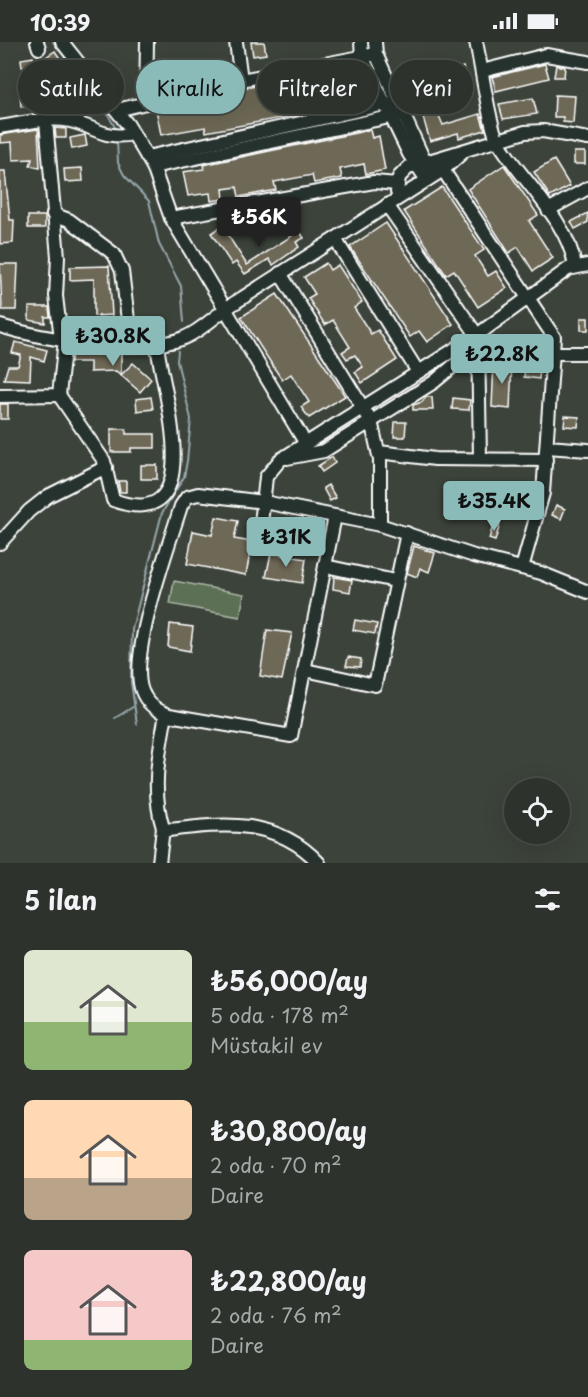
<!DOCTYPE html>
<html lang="tr">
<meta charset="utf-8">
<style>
body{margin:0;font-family:"Playpen Sans",sans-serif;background:#393e38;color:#f1f3f6;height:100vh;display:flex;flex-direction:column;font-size:22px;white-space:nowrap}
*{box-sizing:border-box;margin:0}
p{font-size:20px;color:#a7aaa9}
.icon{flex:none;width:33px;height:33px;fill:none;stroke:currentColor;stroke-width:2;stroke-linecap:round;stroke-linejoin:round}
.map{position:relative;height:821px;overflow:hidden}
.drawer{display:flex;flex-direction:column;background:#2d322c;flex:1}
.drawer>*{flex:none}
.hud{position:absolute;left:18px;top:18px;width:552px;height:54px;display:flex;gap:12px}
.controls{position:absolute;left:504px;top:736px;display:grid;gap:12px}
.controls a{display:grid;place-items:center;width:66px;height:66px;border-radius:50%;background:#2d322c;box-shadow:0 6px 24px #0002,0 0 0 2px #484d48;font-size:30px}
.price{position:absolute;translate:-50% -51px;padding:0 14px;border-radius:6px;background:#8bbbb9;color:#111;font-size:20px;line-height:39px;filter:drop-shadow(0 2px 3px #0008)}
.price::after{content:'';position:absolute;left:50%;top:36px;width:18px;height:14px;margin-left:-9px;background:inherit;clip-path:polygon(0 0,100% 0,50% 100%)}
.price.current{background:#222;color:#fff}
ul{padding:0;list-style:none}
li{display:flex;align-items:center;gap:18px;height:150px;padding:0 24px}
li span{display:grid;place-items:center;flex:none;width:168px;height:120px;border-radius:9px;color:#555}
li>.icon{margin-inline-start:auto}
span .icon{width:72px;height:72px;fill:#fffc;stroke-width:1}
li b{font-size:26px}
h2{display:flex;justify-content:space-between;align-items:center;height:72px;padding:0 24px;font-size:26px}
.pill{padding:0 21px;border-radius:27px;background:#2d322c;box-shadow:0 6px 24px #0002,0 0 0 2px #484d48;font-size:21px;line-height:54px}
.pill.current{background:#8bbbb9;color:#111}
.status{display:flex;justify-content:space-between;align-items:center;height:42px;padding:0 30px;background:#2d322c;direction:ltr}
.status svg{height:16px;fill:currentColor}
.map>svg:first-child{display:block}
.pitch{fill:#5c7054;stroke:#aeb8aa;stroke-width:1.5}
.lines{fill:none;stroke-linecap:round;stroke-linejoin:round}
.stream{stroke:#96a7ad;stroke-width:2}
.building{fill:#6e6857;stroke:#fff;stroke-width:1.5}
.minor-casing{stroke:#fff;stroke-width:16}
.minor{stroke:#26332d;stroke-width:12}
</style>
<div class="status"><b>10:39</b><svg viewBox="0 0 49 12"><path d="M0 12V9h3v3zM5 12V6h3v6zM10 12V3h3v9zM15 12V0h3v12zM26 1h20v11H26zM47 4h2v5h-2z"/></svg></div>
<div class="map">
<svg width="588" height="821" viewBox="0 0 588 821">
<rect width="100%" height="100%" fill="#3c433a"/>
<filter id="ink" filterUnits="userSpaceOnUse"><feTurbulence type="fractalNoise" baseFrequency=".0167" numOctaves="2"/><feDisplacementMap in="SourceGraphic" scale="12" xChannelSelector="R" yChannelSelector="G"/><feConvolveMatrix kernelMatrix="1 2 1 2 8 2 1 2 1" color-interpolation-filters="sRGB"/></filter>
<g filter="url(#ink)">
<polygon class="pitch" points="174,539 244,552 240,575 170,562"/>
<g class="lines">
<g class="stream">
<polyline points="53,0 106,69 116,87"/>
<polyline points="117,97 118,121 124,133 149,159 159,202 181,244 184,280"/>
<polyline points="115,676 133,665"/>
<polyline points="137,682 131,640 132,587 162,471 184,435 187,419 191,377 177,319 178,309"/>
</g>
</g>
<g class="building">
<polygon points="251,0 264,0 266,12 253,14"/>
<polygon points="55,9 61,18 52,24 46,15"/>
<polygon points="33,15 34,23 22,25 21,17"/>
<polygon points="545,22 549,36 496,49 492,35"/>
<polygon points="556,23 565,25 564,35 554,35"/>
<polygon points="463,25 466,36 447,43 443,33"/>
<polygon points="346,26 346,29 353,27 359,57 352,59 353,61 307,67 307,71 206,90 205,85 161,93 156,67 220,52 221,57 237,54 236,48"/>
<polygon points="421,32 443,83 480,72 485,88 459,96 458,91 430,99 414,45 411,46 407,37"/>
<polygon points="73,33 80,43 74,47 76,68 50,69 49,57 65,56 60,41"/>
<polygon points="44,49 45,62 21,65 20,52"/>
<polygon points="555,53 575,54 573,81 563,80 563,75 554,75"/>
<polygon points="533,56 537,72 503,77 499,62"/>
<polygon points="55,86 66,87 66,96 56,96"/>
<polygon points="38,87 40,126 30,124 32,117 13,118 12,100 0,101 0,93"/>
<polygon points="370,88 372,96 379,94 385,128 366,132 364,122 340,127 342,136 314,141 312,133 274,140 276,148 239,155 237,145 223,147 224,157 211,159 210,151 188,154 183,130 204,127 203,123"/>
<polygon points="85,93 87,104 72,107 70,96"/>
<rect x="574" y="110" width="11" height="12"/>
<polygon points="554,118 570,144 550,155 534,130"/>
<polygon points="504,123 538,173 529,179 553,216 533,229 518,205 509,211 468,147"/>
<polygon points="82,126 83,139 65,140 64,127"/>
<polygon points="0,129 5,129 10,178 14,178 13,201 0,202"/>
<polygon points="442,145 484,208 475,214 488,234 496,229 507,246 478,265 454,228 446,233 404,169"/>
<polygon points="588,171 588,180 575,187 571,180"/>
<polygon points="289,173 304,196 296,200 299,205 273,223 269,217 245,232 236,220 232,223 211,191 222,184 247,223 293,193 283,177"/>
<rect x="28" y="174" width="17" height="12"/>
<polygon points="386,181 453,282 427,300 419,289 410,295 350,205"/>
<polygon points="326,221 330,228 338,223 362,260 354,266 371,292 378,288 397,318 362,341 355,330 363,325 355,313 347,317 342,310 350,305 333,278 325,283 308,256 315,252 304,235"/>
<polygon points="0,222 18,222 16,268 2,268"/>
<polygon points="109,224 112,273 94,274 94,237 70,238 70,225"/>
<polygon points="277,252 345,354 309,376 301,365 309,360 291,332 282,338 241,275"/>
<polygon points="29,265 49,265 50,275 45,275 45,281 29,278"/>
<rect x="581" y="276" width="7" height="12"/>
<polygon points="15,300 47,308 44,319 31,315 30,338 4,337 8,324 18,324 21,313 12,311"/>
<polygon points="537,302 545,302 544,316 537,316"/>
<polygon points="72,310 121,312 121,333 133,321 151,337 140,350 116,329 90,330 90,320 71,320"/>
<polygon points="494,319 512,320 510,367 492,365"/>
<polygon points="525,325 540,327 539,337 524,335"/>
<polygon points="151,355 153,367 137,369 136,357"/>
<polygon points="426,355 432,355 433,368 413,368 413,363 422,360"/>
<polygon points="453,356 470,358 469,368 452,367"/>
<rect x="0" y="362" width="8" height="15"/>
<polygon points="565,374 579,375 578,385 564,384"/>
<polygon points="395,380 406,380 405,395 394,395"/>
<polygon points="111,387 126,387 126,392 155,392 155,406 131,406 131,410 111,410"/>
<polygon points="332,415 335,421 322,430 318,424"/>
<rect x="141" y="423" width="16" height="14"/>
<polygon points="118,439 126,439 126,450 120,450"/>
<polygon points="328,443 336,456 330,459 323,446"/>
<polygon points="556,463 565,467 561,477 552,473"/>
<polygon points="216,475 238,479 234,497 252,500 246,533 187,522 193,489 212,493"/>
<polygon points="494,480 500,482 495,499 489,497"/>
<polygon points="414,504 435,511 429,530 420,526 417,535 407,531"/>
<polygon points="271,511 306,517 302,541 266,535"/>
<polygon points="334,535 352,538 350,550 333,547"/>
<polygon points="355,578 377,582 375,592 353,588"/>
<polygon points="170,582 193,585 190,609 168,605"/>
<polygon points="267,588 292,591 282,638 260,634"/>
<polygon points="348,615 361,617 360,625 346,624"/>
</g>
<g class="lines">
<g class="minor-casing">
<g id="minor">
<polyline points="37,0 39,6"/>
<polyline points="62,0 128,83 153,125 171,176 306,402"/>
<polyline points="236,0 241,38"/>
<polyline points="361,0 362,14 409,112 427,138"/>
<polyline points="375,0 376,12 424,118 431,126 443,128 554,295 543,451 522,526"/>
<path d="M476 0C481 21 489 84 498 99 521 138 569 179 575 225"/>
<polyline points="482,29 546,13 588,20"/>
<polyline points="146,61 147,0"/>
<polyline points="117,68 241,38 376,12"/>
<polyline points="46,79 58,215 56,254 61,297"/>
<path d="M0 85C21 82 49 74 70 79 96 85 104 98 133 92"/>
<polyline points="147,115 386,62 400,63"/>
<polyline points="153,125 404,72"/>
<polyline points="397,150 399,135 409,125 525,90 543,89 588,97"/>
<polyline points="387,163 477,293"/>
<polyline points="548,168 588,146"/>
<polyline points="53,172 69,178 114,212 122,229 128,278 137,303"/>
<polyline points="171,176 374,140 397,142"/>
<polyline points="335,197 418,330"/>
<polyline points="280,231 371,379 380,418 380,483"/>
<path d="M0 284C45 298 129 311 175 299 198 293 216 272 236 260 305 216 374 172 443 128L464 109"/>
<polyline points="478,297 480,416"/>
<polyline points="554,311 588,311"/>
<path d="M59 353 104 419 113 458C212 494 161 344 157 303"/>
<polyline points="0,354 59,353 65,298"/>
<polyline points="547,405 588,408"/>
<polyline points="379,410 435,417 546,418"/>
<polyline points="287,416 324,409 434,340 470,310 477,294"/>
<path d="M335 474 291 694 169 673C157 669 147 662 142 649 128 614 169 503 181 464L187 455 198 452 264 460 380 483 474 514 541 531 588 550"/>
<polyline points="260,491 266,435 280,418 477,293 568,227 588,223"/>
<polyline points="0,501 29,469 48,454 106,425"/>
<polyline points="325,524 395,539"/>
<polyline points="305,628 375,643 407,491"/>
<path d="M166 672C159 711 151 747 163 786L169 788C225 781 277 776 319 821"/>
<polyline points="159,821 163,786"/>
</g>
</g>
<use href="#minor" class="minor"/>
</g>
</g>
</svg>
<div class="controls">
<a><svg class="icon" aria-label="locate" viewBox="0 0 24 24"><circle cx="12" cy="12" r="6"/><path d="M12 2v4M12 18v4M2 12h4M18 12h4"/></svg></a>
</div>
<b class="price current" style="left:259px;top:206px">₺56K</b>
<b class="price" style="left:113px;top:325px">₺30.8K</b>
<b class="price" style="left:502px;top:343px">₺22.8K</b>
<b class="price" style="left:494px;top:490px">₺35.4K</b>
<b class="price" style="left:286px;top:526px">₺31K</b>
<div class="hud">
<a class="pill">Satılık</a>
<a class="pill current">Kiralık</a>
<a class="pill">Filtreler</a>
<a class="pill">Yeni</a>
</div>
</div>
<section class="drawer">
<h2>5 ilan<svg class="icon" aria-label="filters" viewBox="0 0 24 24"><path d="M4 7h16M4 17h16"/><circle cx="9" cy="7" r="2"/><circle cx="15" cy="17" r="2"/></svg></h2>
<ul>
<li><span style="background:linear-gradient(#dfe7d0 60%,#8fb573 0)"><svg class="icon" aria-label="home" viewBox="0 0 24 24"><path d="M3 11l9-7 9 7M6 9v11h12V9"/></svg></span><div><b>₺56,000/ay</b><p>5 oda · 178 m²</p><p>Müstakil ev</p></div></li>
<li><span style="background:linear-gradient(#ffd9b3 65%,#b9a48a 0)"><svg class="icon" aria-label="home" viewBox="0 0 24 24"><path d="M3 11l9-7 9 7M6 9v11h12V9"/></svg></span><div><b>₺30,800/ay</b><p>2 oda · 70 m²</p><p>Daire</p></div></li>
<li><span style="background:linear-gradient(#f6c9c9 75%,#8fb573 0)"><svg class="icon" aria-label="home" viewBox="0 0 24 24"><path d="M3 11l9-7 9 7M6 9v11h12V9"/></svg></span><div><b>₺22,800/ay</b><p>2 oda · 76 m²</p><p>Daire</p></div></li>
</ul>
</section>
